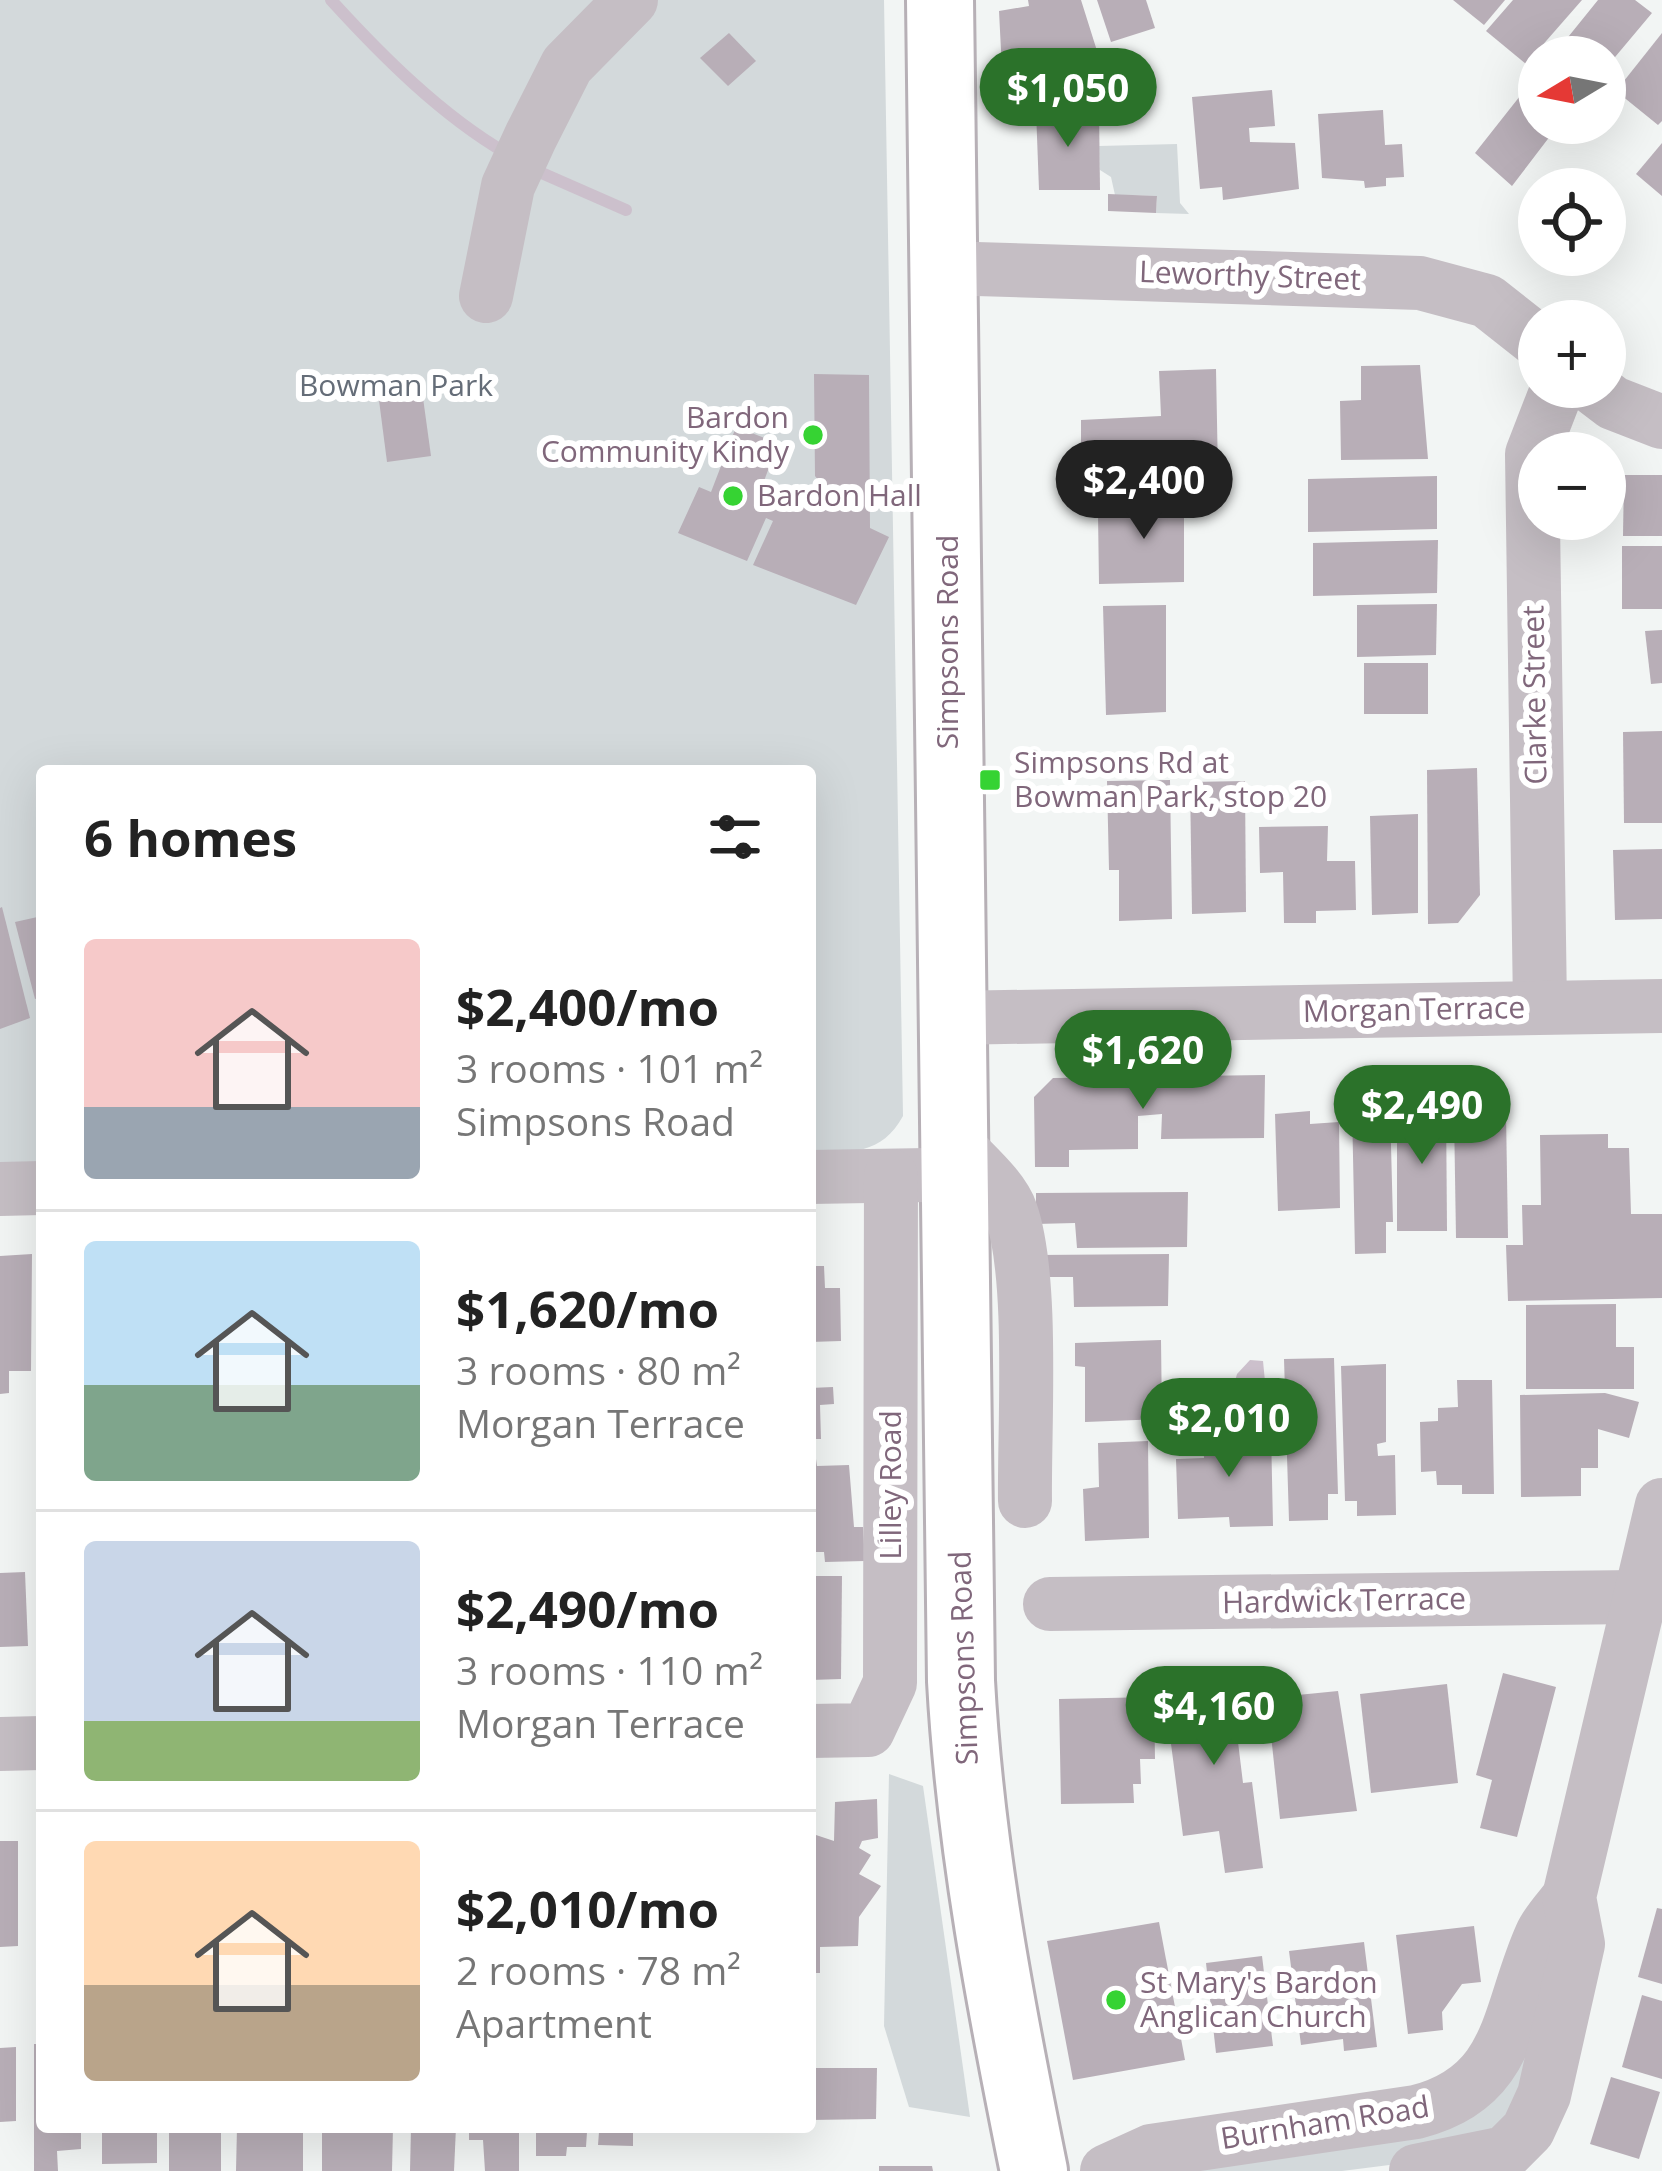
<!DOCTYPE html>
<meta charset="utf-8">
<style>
body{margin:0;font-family:"Open Sans",sans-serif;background:#f2f2f2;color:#222;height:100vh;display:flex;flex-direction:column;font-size:45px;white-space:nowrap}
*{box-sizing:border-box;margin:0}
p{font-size:39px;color:#767676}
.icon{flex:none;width:66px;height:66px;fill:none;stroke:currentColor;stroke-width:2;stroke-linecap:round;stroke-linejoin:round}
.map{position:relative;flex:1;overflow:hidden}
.drawer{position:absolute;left:36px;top:765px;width:780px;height:1368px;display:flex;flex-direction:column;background:#fff;border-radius:12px;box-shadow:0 12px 48px #0002}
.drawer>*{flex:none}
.needle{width:78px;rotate:260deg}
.controls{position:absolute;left:1518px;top:36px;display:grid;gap:24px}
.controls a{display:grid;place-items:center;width:108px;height:108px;border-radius:50%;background:#fff;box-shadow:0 12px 48px #0002;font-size:60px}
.price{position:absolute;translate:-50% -102px;padding:0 27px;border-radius:42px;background:#2b722a;color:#fff;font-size:39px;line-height:78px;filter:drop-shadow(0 3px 6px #0008)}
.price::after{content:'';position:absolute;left:50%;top:72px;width:36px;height:27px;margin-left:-18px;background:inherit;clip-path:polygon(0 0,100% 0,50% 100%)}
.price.on{background:#222;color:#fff}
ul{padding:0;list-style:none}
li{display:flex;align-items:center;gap:36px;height:300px;padding:0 48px}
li+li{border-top:3px solid #e0e0e0}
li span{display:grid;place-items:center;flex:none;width:336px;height:240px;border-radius:12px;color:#555}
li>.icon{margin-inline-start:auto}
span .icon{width:144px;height:144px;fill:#fffc;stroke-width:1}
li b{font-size:51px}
h2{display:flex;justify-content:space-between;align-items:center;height:144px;padding:0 48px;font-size:51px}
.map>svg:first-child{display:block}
.green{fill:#d3d9db}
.water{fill:#ccc0cc}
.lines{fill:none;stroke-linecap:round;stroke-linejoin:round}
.stream{stroke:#ccc0cc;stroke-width:12}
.building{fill:#b8aeb7}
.major-casing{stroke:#b7b0b6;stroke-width:72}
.minor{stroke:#c5bec4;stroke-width:54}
.major{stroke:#fff;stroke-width:66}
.poi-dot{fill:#36d333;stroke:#fff;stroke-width:4.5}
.labels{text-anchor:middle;stroke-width:12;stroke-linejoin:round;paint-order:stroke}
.street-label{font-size:30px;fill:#80677b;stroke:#fff}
.park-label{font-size:30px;fill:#656d78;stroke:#fff}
.poi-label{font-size:30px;fill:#80677b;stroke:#fff;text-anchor:start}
</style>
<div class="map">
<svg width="1662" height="2171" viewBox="0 0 1662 2171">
<rect width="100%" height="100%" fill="#f2f5f4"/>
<g class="green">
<path d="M0 0H884L903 1116C882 1155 850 1152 810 1155V771H42V1175L0 1176Z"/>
<polygon points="1177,144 1180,203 1189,214 1156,213 1157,196 1115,195 1111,177 1100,170 1099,146"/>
<polygon points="889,1774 923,1786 970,2117 909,2107 884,2026"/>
<polygon points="1541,2008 1529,2105 1476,2154 1342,2171 1164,2171 1419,2129"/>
</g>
<polygon class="water" points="1250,1360 1263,1361 1267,1402 1253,1412 1241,1407 1232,1392 1237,1374"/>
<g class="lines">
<g class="stream">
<path d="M331 0C382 56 441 115 506 153"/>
<polyline points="528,167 626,210"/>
</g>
</g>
<g class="building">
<polygon points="1028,0 1081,0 1098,54 1056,67 1002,70 999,11 1029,6"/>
<polygon points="1097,0 1146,0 1155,28 1111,42"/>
<polygon points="1453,0 1505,0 1484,25"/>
<polygon points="1513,0 1582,0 1526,64 1486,31"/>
<polygon points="1598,0 1635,0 1652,13 1605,69 1605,57 1552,57"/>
<polygon points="729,33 756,61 728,86 700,58"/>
<polygon points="1662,33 1662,121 1658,125 1616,91"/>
<polygon points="1272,90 1275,126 1249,128 1250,142 1295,143 1299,189 1223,200 1222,187 1200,189 1192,97"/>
<polygon points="1520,96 1539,112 1539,123 1557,127 1512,186 1475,153"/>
<polygon points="1036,110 1099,110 1100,190 1039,190"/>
<polygon points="1383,110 1385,145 1402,144 1404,177 1386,178 1386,186 1365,188 1364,181 1322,178 1318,114"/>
<polygon points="1662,143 1662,196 1636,174"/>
<polygon points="1108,194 1157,196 1156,213 1108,211"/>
<polygon points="1420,365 1428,459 1341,460 1340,401 1361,400 1361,366"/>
<polygon points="1216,369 1218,474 1081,477 1081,420 1161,416 1159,371"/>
<polygon points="814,374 869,375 870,528 889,537 856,605 753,565 773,521 766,518 747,561 678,533 699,487 711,492 736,427 778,443 760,492 782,501 790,486 824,500 829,494 815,476"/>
<polygon points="420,376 431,456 387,462 377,385"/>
<polygon points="1624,475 1662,475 1662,536 1623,536"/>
<polygon points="1437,476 1437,529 1308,532 1308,479"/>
<polygon points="1184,494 1184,582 1099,584 1098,514 1138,512 1138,495"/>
<polygon points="1438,540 1437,593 1313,596 1313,543"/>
<rect x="1622" y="546" width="40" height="63"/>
<polygon points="1437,604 1436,655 1357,657 1357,605"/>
<polygon points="1166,605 1166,712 1106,715 1103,606"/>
<polygon points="1662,630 1662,683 1651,684 1645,631"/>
<rect x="1364" y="663" width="64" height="51"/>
<polygon points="1662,731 1662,823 1624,823 1623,732"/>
<polygon points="1477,768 1480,895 1458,923 1428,924 1427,770"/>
<polygon points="1170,780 1172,919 1119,921 1119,870 1109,870 1107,781"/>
<polygon points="1245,781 1246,912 1192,914 1190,782"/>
<polygon points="1418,814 1418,913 1372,915 1370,816"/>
<polygon points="1328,826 1327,861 1355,861 1356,910 1316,911 1316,923 1284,923 1283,872 1260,873 1259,827"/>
<polygon points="1662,849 1662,919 1615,920 1613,850"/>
<polygon points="2,907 30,1018 0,1029 0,908"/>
<polygon points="42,916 42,997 35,999 15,922"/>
<polygon points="1265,1075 1264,1138 1161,1139 1162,1114 1138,1116 1138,1149 1069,1150 1069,1167 1035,1167 1034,1097 1053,1078"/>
<polygon points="1397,1103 1446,1103 1447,1231 1397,1231"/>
<polygon points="1352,1107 1390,1107 1393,1222 1386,1222 1386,1253 1355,1254"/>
<polygon points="1310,1111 1310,1124 1339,1122 1340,1208 1278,1211 1275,1114"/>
<polygon points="1466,1113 1506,1113 1508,1238 1456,1238 1454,1114"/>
<polygon points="1608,1134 1608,1148 1629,1148 1631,1214 1662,1214 1662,1298 1508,1301 1506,1245 1523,1245 1522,1205 1541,1205 1540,1135"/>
<polygon points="1188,1192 1187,1247 1077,1248 1075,1223 1036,1224 1036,1193"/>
<polygon points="32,1254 31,1371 9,1371 9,1393 0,1394 0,1256"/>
<polygon points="1169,1254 1168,1306 1074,1307 1073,1277 1038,1277 1037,1255"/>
<polygon points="810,1266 824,1266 825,1288 840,1288 841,1341 810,1342"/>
<polygon points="1616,1304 1616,1347 1634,1347 1634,1389 1526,1389 1526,1305"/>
<polygon points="1161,1340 1162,1419 1085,1422 1085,1367 1075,1366 1075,1343"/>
<polygon points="1334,1358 1338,1494 1328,1494 1328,1520 1289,1521 1284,1359"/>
<polygon points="1386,1364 1386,1442 1377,1444 1378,1456 1395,1455 1396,1515 1357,1516 1357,1501 1345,1501 1341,1366"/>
<polygon points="1457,1380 1492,1380 1494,1494 1462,1494 1462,1485 1437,1485 1436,1471 1421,1472 1420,1422 1438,1421 1438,1408 1458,1407"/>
<polygon points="833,1387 834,1404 820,1405 821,1439 810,1439 810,1388"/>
<polygon points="1605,1393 1639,1402 1629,1438 1598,1429 1598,1468 1581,1468 1581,1496 1521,1497 1520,1395"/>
<polygon points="1271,1431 1273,1526 1230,1527 1229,1517 1178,1519 1176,1459 1204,1458 1203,1433"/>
<polygon points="1148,1441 1149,1538 1085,1541 1083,1489 1099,1487 1098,1443"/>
<polygon points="810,1459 816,1459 817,1466 849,1465 854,1527 863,1527 865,1561 825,1562 824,1552 810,1552"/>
<polygon points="25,1572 28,1646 0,1647 0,1573"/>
<polygon points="810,1576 842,1576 841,1679 810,1680"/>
<polygon points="1241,1670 1245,1708 1234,1709 1243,1783 1252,1782 1263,1868 1225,1873 1219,1831 1183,1836 1164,1690 1203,1685 1202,1675"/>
<polygon points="1503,1673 1556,1687 1517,1837 1480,1828 1492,1780 1476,1775"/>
<polygon points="1447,1684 1458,1783 1371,1793 1360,1694"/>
<polygon points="1338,1691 1357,1811 1280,1819 1267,1698"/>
<polygon points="1154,1697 1155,1759 1140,1759 1141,1784 1133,1784 1134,1803 1061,1804 1059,1699"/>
<polygon points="877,1799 878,1838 862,1841 859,1848 871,1855 859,1874 881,1886 859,1917 858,1946 820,1947 820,1973 810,1973 810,1833 834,1841 835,1802"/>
<polygon points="0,1841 18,1841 18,1946 0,1947"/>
<polygon points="1657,1908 1662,1909 1662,1984 1638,1977"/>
<polygon points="1159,1922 1185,2060 1073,2080 1047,1941"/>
<polygon points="1474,1926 1481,1982 1462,1984 1442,2012 1443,2030 1408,2034 1396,1935"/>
<polygon points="1364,1942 1377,2047 1344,2051 1343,2039 1301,2045 1289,1951"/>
<polygon points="1262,1956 1273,2046 1216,2053 1206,1963"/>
<polygon points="1642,1995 1662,2001 1662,2079 1622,2067"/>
<polygon points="34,2044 42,2044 42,2127 81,2127 81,2149 57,2151 58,2171 34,2171"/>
<polygon points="16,2047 16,2121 0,2122 0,2048"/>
<polygon points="810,2068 877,2068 876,2119 810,2120"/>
<polygon points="1611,2077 1660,2092 1639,2159 1590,2144"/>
<polygon points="102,2127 157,2127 157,2163 102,2164"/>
<rect x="169" y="2127" width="52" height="44"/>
<polygon points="237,2127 303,2127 303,2171 236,2171"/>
<polygon points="322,2127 393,2127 392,2171 322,2171"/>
<polygon points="411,2127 456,2127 454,2171 410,2171"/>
<polygon points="469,2127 519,2127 519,2171 485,2171 483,2140 469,2140"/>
<polygon points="536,2127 633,2127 633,2146 598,2145 599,2132 587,2132 586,2147 567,2147 566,2156 536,2156"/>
<polygon points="879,2166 932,2166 933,2171 879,2171"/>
</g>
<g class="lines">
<g class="major-casing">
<path id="major" d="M940 0 961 1681C970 1847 1001 2008 1034 2171"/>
</g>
<g class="minor">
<polyline points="943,268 1420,283 1487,301 1539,342"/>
<polyline points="486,296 508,186 531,136 567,65 631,0"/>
<polyline points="1592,387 1613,403 1662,422"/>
<polyline points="1540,1007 1532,454 1558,387"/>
<polyline points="950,1018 1662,1006"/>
<path d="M952 1140C970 1161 1002 1186 1011 1212 1034 1278 1024 1427 1025 1501"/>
<polyline points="810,1177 928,1175"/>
<polyline points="0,1189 42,1188"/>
<polyline points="1050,1604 1638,1597"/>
<polyline points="810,1731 868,1730 890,1683 891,1176"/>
<polyline points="0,1744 42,1743"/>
<path d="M1107 2171 1151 2151 1416 2112C1513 2088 1507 2012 1541 1936 1547 1922 1560 1909 1569 1897"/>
<polyline points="1416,2171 1505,2153 1528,2130 1544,2095 1578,1944 1569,1897 1662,1505"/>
</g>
<use href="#major" class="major"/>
</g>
<g class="poi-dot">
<circle cx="813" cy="435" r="12"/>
<circle cx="733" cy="496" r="12"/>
<rect x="978" y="768" width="24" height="24" rx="6"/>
<circle cx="1116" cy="2000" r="12"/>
</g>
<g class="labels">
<g class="street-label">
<text transform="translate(1250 276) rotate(2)" y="10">Leworthy Street</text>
<text transform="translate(948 642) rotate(-90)" y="10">Simpsons Road</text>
<text transform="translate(1535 695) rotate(-91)" y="10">Clarke Street</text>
<text transform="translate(1414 1010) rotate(-1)" y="10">Morgan Terrace</text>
<text transform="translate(891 1485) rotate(-90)" y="10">Lilley Road</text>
<text transform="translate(1344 1601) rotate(-1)" y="10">Hardwick Terrace</text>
<text transform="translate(964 1658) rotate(-92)" y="10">Simpsons Road</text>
<text transform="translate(1325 2123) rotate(-9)" y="10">Burnham Road</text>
</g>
<g class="park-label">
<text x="396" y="396">Bowman Park</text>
</g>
<g class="poi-label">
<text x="789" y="428" text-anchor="end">Bardon<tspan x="789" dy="34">Community Kindy</tspan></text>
<text x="757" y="506">Bardon Hall</text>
<text x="1014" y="773">Simpsons Rd at<tspan x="1014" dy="34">Bowman Park, stop 20</tspan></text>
<text x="1140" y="1993">St Mary's Bardon<tspan x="1140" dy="34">Anglican Church</tspan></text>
</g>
</g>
</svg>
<div class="controls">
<a><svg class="needle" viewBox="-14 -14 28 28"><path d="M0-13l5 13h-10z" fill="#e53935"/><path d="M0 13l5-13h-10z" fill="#767676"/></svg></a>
<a><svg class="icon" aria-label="locate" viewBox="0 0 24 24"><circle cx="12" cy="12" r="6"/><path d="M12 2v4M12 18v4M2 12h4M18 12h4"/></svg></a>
<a>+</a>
<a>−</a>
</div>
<b class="price" style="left:1068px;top:150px">$1,050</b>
<b class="price on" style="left:1144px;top:542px">$2,400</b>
<b class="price" style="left:1143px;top:1112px">$1,620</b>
<b class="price" style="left:1422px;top:1167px">$2,490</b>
<b class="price" style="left:1229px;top:1480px">$2,010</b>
<b class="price" style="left:1214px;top:1768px">$4,160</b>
<section class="drawer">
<h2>6 homes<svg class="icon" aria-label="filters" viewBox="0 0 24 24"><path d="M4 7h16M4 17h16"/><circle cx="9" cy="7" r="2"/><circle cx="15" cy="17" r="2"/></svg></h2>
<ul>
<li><span style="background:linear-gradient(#f6c9c9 70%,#9aa5b1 0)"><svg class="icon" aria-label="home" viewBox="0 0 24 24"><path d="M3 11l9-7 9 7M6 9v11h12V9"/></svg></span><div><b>$2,400/mo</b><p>3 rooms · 101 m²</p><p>Simpsons Road</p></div></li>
<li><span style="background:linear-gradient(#bfe0f5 60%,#7fa58c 0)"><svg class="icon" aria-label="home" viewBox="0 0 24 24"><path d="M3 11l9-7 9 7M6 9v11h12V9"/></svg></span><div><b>$1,620/mo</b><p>3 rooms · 80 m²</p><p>Morgan Terrace</p></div></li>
<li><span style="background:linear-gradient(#c9d6e8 75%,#8fb573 0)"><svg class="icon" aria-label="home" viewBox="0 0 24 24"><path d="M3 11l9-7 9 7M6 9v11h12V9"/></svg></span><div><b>$2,490/mo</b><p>3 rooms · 110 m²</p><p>Morgan Terrace</p></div></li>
<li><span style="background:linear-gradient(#ffd9b3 60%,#b9a48a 0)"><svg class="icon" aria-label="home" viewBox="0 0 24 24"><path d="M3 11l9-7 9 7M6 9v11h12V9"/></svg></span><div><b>$2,010/mo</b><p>2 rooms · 78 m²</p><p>Apartment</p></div></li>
</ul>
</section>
</div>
